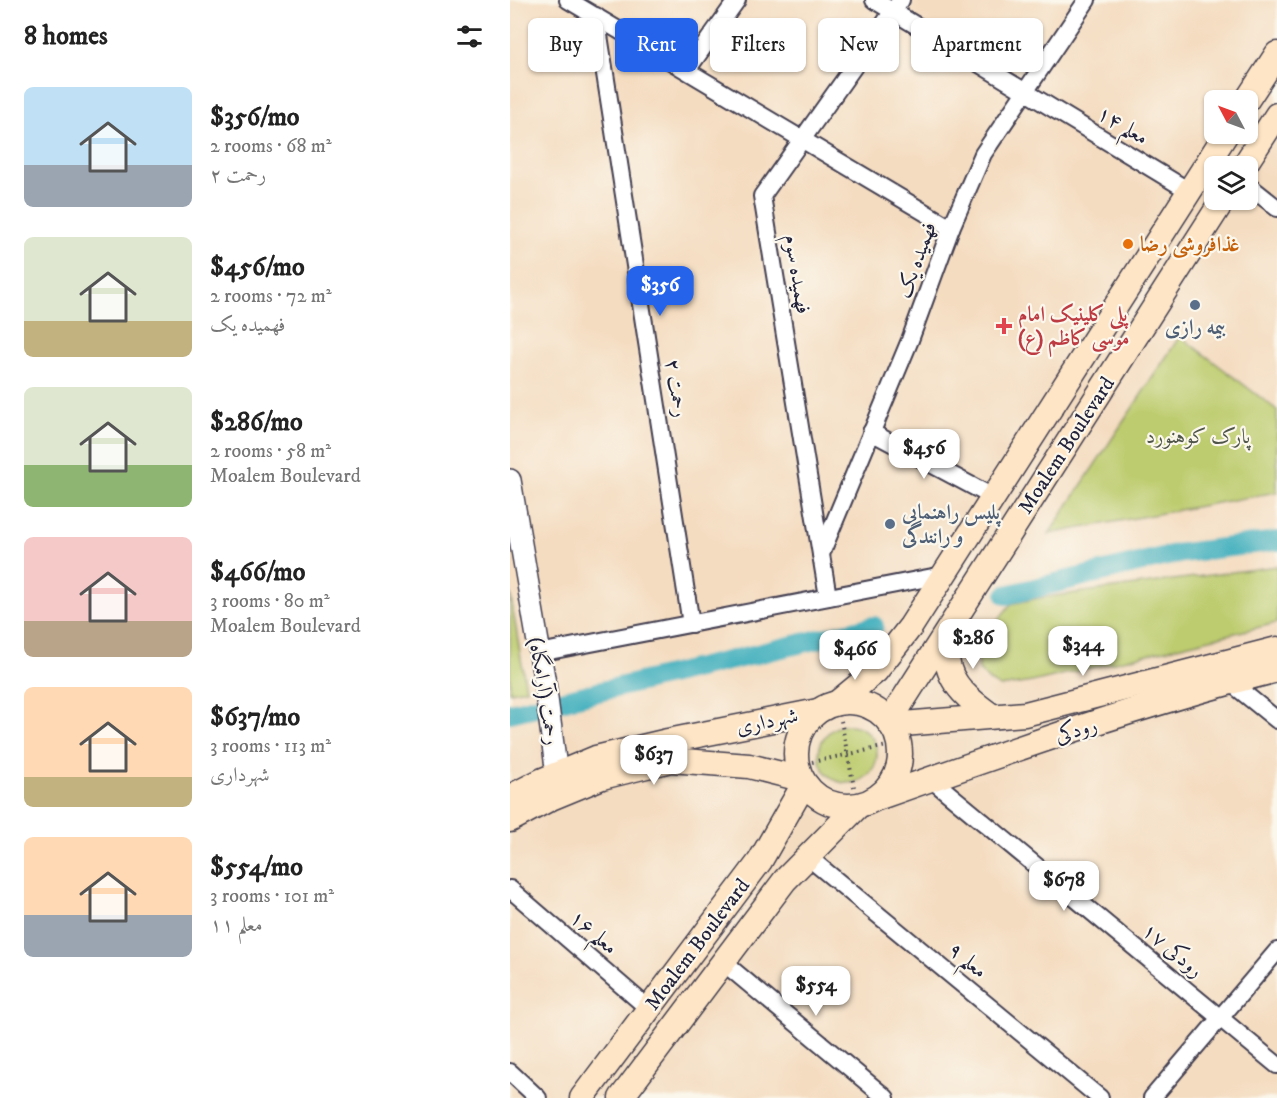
<!DOCTYPE html>
<meta charset="utf-8">
<style>
body{margin:0;font-family:"IM FELL DW Pica",Amiri,serif;background:#f2f2f2;color:#222;height:100vh;display:flex;flex-direction:column;font-size:22px;white-space:nowrap}
*{box-sizing:border-box;margin:0}
p{font-size:20px;color:#767676}
.icon{flex:none;width:33px;height:33px;fill:none;stroke:currentColor;stroke-width:2;stroke-linecap:round;stroke-linejoin:round}
.map{position:relative;flex:1;overflow:hidden}
.panel{display:flex;flex-direction:column;background:#fff;width:510px}
.panel>*{flex:none}
.hud{position:absolute;left:18px;top:18px;width:570px;height:54px;display:flex;gap:12px}
.needle{width:39px;rotate:311deg}
.controls{position:absolute;left:694px;top:90px;display:grid;gap:12px}
.controls a{display:grid;place-items:center;width:54px;height:54px;border-radius:9px;background:#fff;box-shadow:0 2px 4px #0004;font-size:30px}
.price{position:absolute;translate:-50% -51px;padding:0 14px;border-radius:12px;background:#fff;color:#222;font-size:20px;line-height:39px;filter:drop-shadow(0 2px 3px #0008)}
.price::after{content:'';position:absolute;left:50%;top:36px;width:18px;height:14px;margin-left:-9px;background:inherit;clip-path:polygon(0 0,100% 0,50% 100%)}
.price.active{background:#2563eb;color:#fff}
ul{padding:0;list-style:none}
li{display:flex;align-items:center;gap:18px;height:150px;padding:0 24px}
li span{display:grid;place-items:center;flex:none;width:168px;height:120px;border-radius:9px;color:#555}
li>.icon{margin-inline-start:auto}
span .icon{width:72px;height:72px;fill:#fffc;stroke-width:1}
li b{font-size:26px}
h2{display:flex;justify-content:space-between;align-items:center;height:72px;padding:0 24px;font-size:26px}
.chip{padding:0 21px;border-radius:9px;background:#fff;box-shadow:0 2px 4px #0004;font-size:21px;line-height:54px}
.chip.active{background:#2563eb;color:#fff}
main{display:flex;flex:1;min-height:0}
.map>svg:first-child{display:block}
.green{fill:#bdcc6e;stroke:#707754;stroke-width:1.5}
.lines{fill:none;stroke-linecap:round;stroke-linejoin:round}
.canal{stroke:#41afbd;stroke-width:20}
.minor-casing{stroke:#423e4f;stroke-width:20}
.tertiary-casing{stroke:#423e4f;stroke-width:24}
.secondary-casing{stroke:#423e4f;stroke-width:27}
.path{stroke:#423e4f;stroke-width:4;stroke-dasharray:1.5 4.5;stroke-linecap:butt}
.minor{stroke:#fff;stroke-width:16}
.tertiary{stroke:#fff;stroke-width:21}
.secondary{stroke:#fee5c5;stroke-width:24}
.food-dot{fill:#e8710a;stroke:#fbf7ec;stroke-width:2}
.service-dot{fill:#5c6f8a;stroke:#fbf7ec;stroke-width:2}
.health-dot{fill:#e0444e;stroke:#fbf7ec;stroke-width:2}
.labels{text-anchor:middle;stroke-width:4.5;stroke-linejoin:round;paint-order:stroke}
.street-label{font-size:21px;fill:#22223b;stroke:#fbf7ec}
.food-label{font-size:21px;font-weight:bold;fill:#c56008;stroke:#fbf7ec;text-anchor:start}
.health-label{font-size:21px;font-weight:bold;fill:#be3a42;stroke:#fbf7ec;text-anchor:start}
.service-label{font-size:21px;font-weight:bold;fill:#4e5e75;stroke:#fbf7ec}
.park-label{font-size:21px;fill:#50554a;stroke:#fbf7ec}
</style>
<main>
<section class="panel">
<h2>8 homes<svg class="icon" aria-label="filters" viewBox="0 0 24 24"><path d="M4 7h16M4 17h16"/><circle cx="9" cy="7" r="2"/><circle cx="15" cy="17" r="2"/></svg></h2>
<ul>
<li><span style="background:linear-gradient(#bfe0f5 65%,#9aa5b1 0)"><svg class="icon" aria-label="home" viewBox="0 0 24 24"><path d="M3 11l9-7 9 7M6 9v11h12V9"/></svg></span><div><b>$356/mo</b><p>2 rooms · 68 m²</p><p>رحمت ۲</p></div></li>
<li><span style="background:linear-gradient(#dfe7d0 70%,#c2b280 0)"><svg class="icon" aria-label="home" viewBox="0 0 24 24"><path d="M3 11l9-7 9 7M6 9v11h12V9"/></svg></span><div><b>$456/mo</b><p>2 rooms · 72 m²</p><p>فهمیده یک</p></div></li>
<li><span style="background:linear-gradient(#dfe7d0 65%,#8fb573 0)"><svg class="icon" aria-label="home" viewBox="0 0 24 24"><path d="M3 11l9-7 9 7M6 9v11h12V9"/></svg></span><div><b>$286/mo</b><p>2 rooms · 58 m²</p><p>Moalem Boulevard</p></div></li>
<li><span style="background:linear-gradient(#f6c9c9 70%,#b9a48a 0)"><svg class="icon" aria-label="home" viewBox="0 0 24 24"><path d="M3 11l9-7 9 7M6 9v11h12V9"/></svg></span><div><b>$466/mo</b><p>3 rooms · 80 m²</p><p>Moalem Boulevard</p></div></li>
<li><span style="background:linear-gradient(#ffd9b3 75%,#c2b280 0)"><svg class="icon" aria-label="home" viewBox="0 0 24 24"><path d="M3 11l9-7 9 7M6 9v11h12V9"/></svg></span><div><b>$637/mo</b><p>3 rooms · 113 m²</p><p>شهرداری</p></div></li>
<li><span style="background:linear-gradient(#ffd9b3 65%,#9aa5b1 0)"><svg class="icon" aria-label="home" viewBox="0 0 24 24"><path d="M3 11l9-7 9 7M6 9v11h12V9"/></svg></span><div><b>$554/mo</b><p>3 rooms · 101 m²</p><p>معلم ۱۱</p></div></li>
</ul>
</section>
<div class="map">
<svg width="767" height="1098" viewBox="0 0 767 1098">
<rect width="100%" height="100%" fill="#fbf7ec"/>
<filter id="ink" filterUnits="userSpaceOnUse"><feTurbulence type="fractalNoise" baseFrequency=".0167" numOctaves="2"/><feDisplacementMap in="SourceGraphic" scale="12" xChannelSelector="R" yChannelSelector="G"/><feConvolveMatrix kernelMatrix="1 2 1 2 8 2 1 2 1" color-interpolation-filters="sRGB"/></filter>
<filter id="wash" filterUnits="userSpaceOnUse"><feTurbulence type="fractalNoise" baseFrequency=".008" numOctaves="4" result="noise"/><feDisplacementMap in="SourceGraphic" scale="24" xChannelSelector="R" yChannelSelector="G"/><feGaussianBlur stdDeviation="1.35" result="paint"/><feColorMatrix in="noise" values="0 0 0 0 0 0 0 0 0 0 0 0 0 0 0 0 0 1.4 0 .05"/><feComposite in="paint" operator="in"/></filter>
<g filter="url(#wash)">
<rect width="100%" height="100%" fill="#f4dcc0"/>
<g class="green">
<polygon points="670,336 767,410 767,492 539,534"/>
<polygon points="767,566 767,623 522,682 490,687 478,680 469,670 468,649 479,631 501,604 529,598"/>
<polygon points="0,592 16,689 0,692"/>
<circle cx="338" cy="754" r="29"/>
</g>
<g class="lines">
<g class="canal">
<polyline points="496,595 665,554 767,541"/>
<polyline points="0,713 364,626"/>
</g>
</g>
</g>
<g filter="url(#ink)">
<g class="lines">
<g class="minor-casing">
<g id="minor">
<polyline points="58,0 441,228"/>
<polyline points="364,0 679,191"/>
<polyline points="86,16 181,624"/>
<polyline points="177,70 227,0"/>
<polyline points="738,185 767,208"/>
<polyline points="361,432 483,497"/>
<polyline points="311,554 400,340 441,228 473,154 577,0"/>
<polyline points="318,597 252,196 391,0"/>
<polyline points="29,653 433,575"/>
<polyline points="720,682 767,720"/>
<polyline points="421,779 767,1065"/>
<polyline points="298,857 590,1098"/>
<polyline points="0,889 139,1009"/>
<polyline points="213,962 376,1098"/>
<polyline points="0,1072 28,1098"/>
<polyline points="642,1098 767,951"/>
</g>
</g>
<g class="tertiary-casing">
<polyline id="tertiary" points="0,480 35,683 49,791"/>
</g>
<g class="secondary-casing">
<g id="secondary">
<polyline points="737,100 767,54"/>
<polyline points="734,166 767,115"/>
<path d="M440 629C439 638 436 649 437 658 439 685 462 702 482 716"/>
<circle cx="338" cy="754" r="52"/>
<polyline points="327,703 366,671 401,626 716,134"/>
<polyline points="379,722 713,200"/>
<polyline points="381,725 515,714 767,649"/>
<polyline points="0,797 33,780 86,758 158,741 308,711"/>
<path d="M367 798C499 751 632 704 767 670"/>
<polyline points="0,820 41,798 92,777 161,760 239,766 291,779"/>
<polyline points="72,1098 250,861 294,784"/>
<polyline points="111,1098 275,880 348,806"/>
</g>
</g>
<g class="path">
<polyline points="331,721 344,787"/>
<polyline points="302,762 377,746"/>
</g>
<use href="#minor" class="minor"/>
<use href="#tertiary" class="tertiary"/>
<use href="#secondary" class="secondary"/>
</g>
</g>
<circle class="food-dot" cx="618" cy="244" r="6"/>
<g class="service-dot">
<circle cx="685" cy="305" r="6"/>
<circle cx="380" cy="524" r="6"/>
</g>
<path class="health-dot" d="M491 317h6v6h6v6h-6v6h-6v-6h-6v-6h6z"/>
<g class="labels">
<g class="street-label">
<text transform="translate(613 125) rotate(31)" y="7">معلم ۱۴</text>
<text transform="translate(406 260) rotate(-70)" y="7">فهمیده یک</text>
<text transform="translate(288 274) rotate(81)" y="7">فهمیده سوم</text>
<text transform="translate(167 388) rotate(81)" y="7">رحمت ۲</text>
<text transform="translate(556 445) rotate(-57)" y="7">Moalem Boulevard</text>
<text transform="translate(35 691) rotate(81)" y="7">رحمت (آرامگاه)</text>
<text transform="translate(257 721) rotate(-12)" y="7">شهرداری</text>
<text transform="translate(566 730) rotate(-17)" y="7">رودکی</text>
<text transform="translate(84 932) rotate(41)" y="7">معلم ۱۶</text>
<text transform="translate(187 944) rotate(-53)" y="7">Moalem Boulevard</text>
<text transform="translate(663 950) rotate(40)" y="7">رودکی ۱۷</text>
<text transform="translate(458 960) rotate(40)" y="7">معلم ۹</text>
</g>
<g class="food-label">
<text x="630" y="251">غذافروشی رضا</text>
</g>
<g class="health-label">
<text x="508" y="321">پلی کلینیک امام<tspan x="508" dy="24">موسی کاظم (ع)</tspan></text>
</g>
<g class="service-label">
<text x="685" y="334">بیمه رازی</text>
<text x="392" y="519" text-anchor="start">پلیس راهنمایی<tspan x="392" dy="24">و رانندگی</tspan></text>
</g>
<g class="park-label">
<text x="688" y="443">پارک کوهنورد</text>
</g>
</g>
</svg>
<div class="controls">
<a><svg class="needle" viewBox="-14 -14 28 28"><path d="M0-13l5 13h-10z" fill="#e53935"/><path d="M0 13l5-13h-10z" fill="#767676"/></svg></a>
<a><svg class="icon" aria-label="layers" viewBox="0 0 24 24"><path d="M12 4l9 5-9 5-9-5zM3 14l9 5 9-5"/></svg></a>
</div>
<b class="price active" style="left:150px;top:317px">$356</b>
<b class="price" style="left:414px;top:480px">$456</b>
<b class="price" style="left:463px;top:670px">$286</b>
<b class="price" style="left:573px;top:677px">$344</b>
<b class="price" style="left:345px;top:681px">$466</b>
<b class="price" style="left:144px;top:786px">$637</b>
<b class="price" style="left:554px;top:912px">$678</b>
<b class="price" style="left:306px;top:1017px">$554</b>
<div class="hud">
<a class="chip">Buy</a>
<a class="chip active">Rent</a>
<a class="chip">Filters</a>
<a class="chip">New</a>
<a class="chip">Apartment</a>
</div>
</div>
</main>
